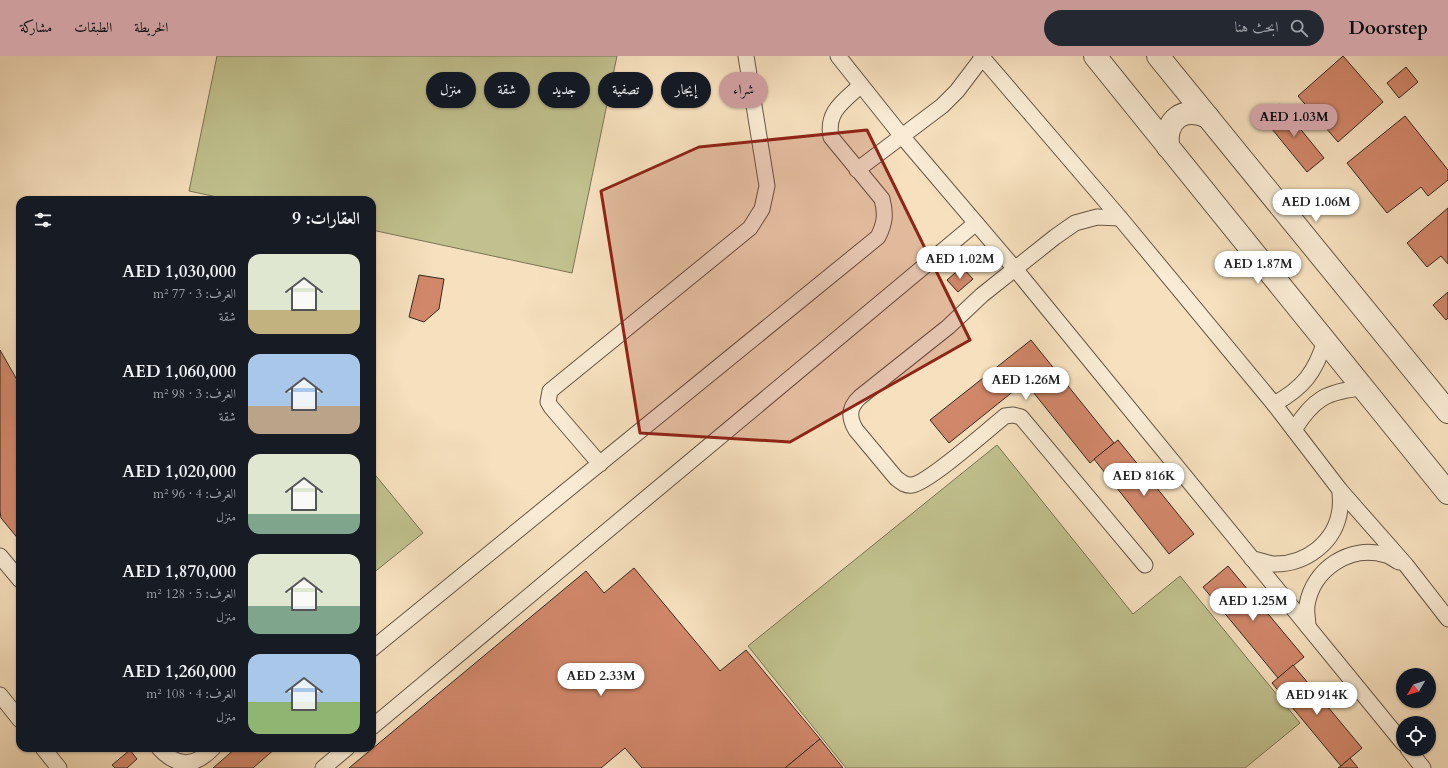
<!DOCTYPE html>
<html lang="ar">
<meta charset="utf-8">
<style>
body{margin:0;font-family:Cardo,Amiri,serif;background:#242831;color:#f1f3f6;direction:rtl;height:100vh;display:flex;flex-direction:column;font-size:15px;white-space:nowrap}
*{box-sizing:border-box;margin:0}
p{font-size:13px;color:#9ea1a6}
.icon{flex:none;width:22px;height:22px;fill:none;stroke:currentColor;stroke-width:2;stroke-linecap:round;stroke-linejoin:round}
.map{position:relative;flex:1;overflow:hidden;direction:ltr}
.drawer{position:absolute;left:16px;top:140px;width:360px;height:556px;display:flex;flex-direction:column;background:#171b24;border-radius:12px;box-shadow:0 1px 3px #0004;direction:rtl}
.drawer>*{flex:none}
.top-card{position:absolute;left:388px;top:16px;width:380px;height:36px;direction:rtl;display:flex;gap:8px}
.needle{width:26px;rotate:231deg}
.buttons{position:absolute;left:1396px;top:612px;display:grid;gap:8px}
.buttons a{display:grid;place-items:center;width:40px;height:40px;border-radius:50%;background:#171b24;box-shadow:0 1px 3px #0004;font-size:20px}
.price{position:absolute;translate:-50% -34px;padding:0 9px;border-radius:14px;background:#fff;color:#222;font-size:13px;line-height:26px;filter:drop-shadow(0 1px 2px #0008)}
.price::after{content:'';position:absolute;left:50%;top:24px;width:12px;height:9px;margin-left:-6px;background:inherit;clip-path:polygon(0 0,100% 0,50% 100%)}
.price.selected{background:#c59692;color:#111}
ul{padding:0;list-style:none}
li{display:flex;align-items:center;gap:12px;height:100px;padding:0 16px}
li span{display:grid;place-items:center;flex:none;width:112px;height:80px;border-radius:12px;color:#555}
li>.icon{margin-inline-start:auto}
span .icon{width:48px;height:48px;fill:#fffc;stroke-width:1}
li b{font-size:17px}
h2{display:flex;justify-content:space-between;align-items:center;height:48px;padding:0 16px;font-size:17px}
.tag{padding:0 14px;border-radius:18px;background:#171b24;box-shadow:0 1px 3px #0004;font-size:14px;line-height:36px}
.tag.selected{background:#c59692;color:#111}
header{display:flex;align-items:center;gap:24px;box-sizing:border-box;height:56px;padding:0 20px;background:#c59692;color:#111}
header strong{font-size:19px}
nav{display:flex;gap:22px;margin-inline-start:auto;font-size:14px}
.search{width:280px;height:36px;background:#242831;display:flex;align-items:center;gap:10px;box-sizing:border-box;padding:0 14px;border-radius:22px;color:#9ea1a6;font-size:15px}
.map>svg:first-child{display:block}
.green{fill:#c0c18e;stroke:#7a7456}
.building{fill:#d1876a;stroke:#35281e}
.lines{fill:none;stroke-linecap:round;stroke-linejoin:round}
.service-casing{stroke:#655646;stroke-width:17}
.minor-casing{stroke:#655646;stroke-width:24}
.service{stroke:#f9ebd4;stroke-width:15}
.minor{stroke:#f9ebd4;stroke-width:22}
.marked{fill:#8f2418;fill-opacity:0.2;stroke:#8f2418;stroke-width:3;stroke-linejoin:round}
</style>
<header>
<strong>Doorstep</strong>
<div class="search"><svg class="icon" aria-label="search" viewBox="0 0 24 24"><circle cx="10" cy="10" r="6"/><path d="M15 15l6 6"/></svg>ابحث هنا</div>
<nav><a>الخريطة</a><a>الطبقات</a><a>مشاركة</a></nav>
</header>
<div class="map">
<svg width="1448" height="712" viewBox="0 0 1448 712">
<rect width="100%" height="100%" fill="#f6e0bd"/>
<filter id="stains"><feTurbulence type="fractalNoise" baseFrequency=".005" numOctaves="4"/><feColorMatrix values="0 0 0 0 .2 0 0 0 0 .09 0 0 0 0 .02 0 0 0 .5 -.17"/></filter>
<radialGradient id="worn" r=".72"><stop offset=".6" stop-color="#630" stop-opacity="0"/><stop offset="1" stop-color="#630" stop-opacity=".3"/></radialGradient>
<g class="green">
<polygon points="217,0 617,0 572,217 372,174 372,144 231,144 189,135"/>
<polygon points="997,389 1133,558 1180,520 1300,667 1245,712 846,712 748,590"/>
<polygon points="372,415 423,477 372,518"/>
</g>
<g class="building">
<polygon points="1343,0 1383,46 1338,86 1298,40"/>
<polygon points="1406,11 1418,26 1399,42 1387,27"/>
<polygon points="1280,48 1324,102 1307,116 1263,62"/>
<polygon points="1405,60 1448,114 1448,124 1428,140 1421,131 1387,157 1347,107"/>
<polygon points="1448,152 1448,208 1441,200 1427,211 1407,187"/>
<polygon points="962,211 973,223 958,236 947,224"/>
<polygon points="419,219 444,223 439,253 424,266 409,261"/>
<polygon points="1448,236 1448,262 1446,264 1433,249"/>
<polygon points="1031,284 1114,387 1090,407 1025,326 949,387 930,364"/>
<polygon points="0,294 20,329 20,485 1,462 0,455"/>
<polygon points="1118,384 1194,478 1169,498 1094,403"/>
<polygon points="1228,510 1304,601 1278,622 1203,531"/>
<polygon points="634,512 720,615 746,594 820,683 785,712 642,712 625,692 601,712 349,712 586,515 604,537"/>
<polygon points="1293,609 1362,692 1341,710 1272,627"/>
<polygon points="820,683 843,712 785,712"/>
<polygon points="236,692 276,692 253,712 213,712"/>
<polygon points="130,694 137,703 127,712 115,712 112,709"/>
<polygon points="1350,702 1358,712 1338,712 1341,710"/>
</g>
<g class="lines">
<g class="service-casing">
<g id="service">
<polyline points="838,0 901,79 1016,214 1403,687"/>
<polyline points="981,0 1120,162 1274,348 1340,434 1406,509 1448,563"/>
<polyline points="857,114 942,50 957,35 982,2"/>
<path d="M1120 162 1097 161 1075 167 1055 181 982 239 948 271 860 341C849 351 848 361 856 374L896 422C901 426 905 430 912 429 928 427 989 373 1005 360L1013 359 1021 361 1145 509"/>
<path d="M1274 348C1303 332 1315 317 1325 285"/>
<path d="M1294 374C1313 343 1327 335 1363 332"/>
<polyline points="600,408 551,351 548,346 550,335 750,172 762,153 767,130 746,0"/>
<polyline points="0,500 20,524"/>
<path d="M1252 503C1259 504 1267 507 1273 508 1306 509 1336 486 1340 453 1341 447 1340 440 1340 434"/>
<path d="M1308 571C1308 564 1306 556 1307 549 1313 513 1350 488 1386 499 1390 500 1395 504 1399 506"/>
<path d="M372 593 878 181C885 167 886 158 882 143L831 81C826 55 844 45 861 29"/>
<polyline points="0,639 20,664"/>
<polyline points="372,671 976,167"/>
<polyline points="43,692 59,712"/>
<path d="M159 692C177 712 195 711 213 692"/>
<polyline points="1408,693 1423,712"/>
<polyline points="323,712 347,692"/>
</g>
</g>
<g class="minor-casing">
<g id="minor">
<polyline points="1095,0 1448,437"/>
<polyline points="1158,0 1448,356"/>
<path d="M1168 91C1165 63 1183 50 1208 61"/>
</g>
</g>
<use href="#service" class="service"/>
<use href="#minor" class="minor"/>
</g>
<path class="marked" d="M867 74 970 284 790 386 640 377 601 135 699 91Z"/>
<rect width="100%" height="100%" filter="url(#stains)"/>
<rect width="100%" height="100%" fill="url(#worn)"/>
</svg>
<div class="buttons">
<a><svg class="needle" viewBox="-14 -14 28 28"><path d="M0-13l5 13h-10z" fill="#e53935"/><path d="M0 13l5-13h-10z" fill="#9ea1a6"/></svg></a>
<a><svg class="icon" aria-label="locate" viewBox="0 0 24 24"><circle cx="12" cy="12" r="6"/><path d="M12 2v4M12 18v4M2 12h4M18 12h4"/></svg></a>
</div>
<b class="price selected" style="left:1294px;top:82px">AED 1.03M</b>
<b class="price" style="left:1316px;top:167px">AED 1.06M</b>
<b class="price" style="left:960px;top:224px">AED 1.02M</b>
<b class="price" style="left:1258px;top:229px">AED 1.87M</b>
<b class="price" style="left:1026px;top:345px">AED 1.26M</b>
<b class="price" style="left:1144px;top:441px">AED 816K</b>
<b class="price" style="left:1253px;top:566px">AED 1.25M</b>
<b class="price" style="left:601px;top:641px">AED 2.33M</b>
<b class="price" style="left:1317px;top:660px">AED 914K</b>
<div class="top-card">
<a class="tag selected">شراء</a>
<a class="tag">إيجار</a>
<a class="tag">تصفية</a>
<a class="tag">جديد</a>
<a class="tag">شقة</a>
<a class="tag">منزل</a>
</div>
<section class="drawer">
<h2>العقارات: 9<svg class="icon" aria-label="filters" viewBox="0 0 24 24"><path d="M4 7h16M4 17h16"/><circle cx="9" cy="7" r="2"/><circle cx="15" cy="17" r="2"/></svg></h2>
<ul>
<li><span style="background:linear-gradient(#dfe7d0 70%,#c2b280 0)"><svg class="icon" aria-label="home" viewBox="0 0 24 24"><path d="M3 11l9-7 9 7M6 9v11h12V9"/></svg></span><div><b>AED 1,030,000</b><p>الغرف: 3 · 77 m²</p><p>شقة</p></div></li>
<li><span style="background:linear-gradient(#a9c7e8 65%,#b9a48a 0)"><svg class="icon" aria-label="home" viewBox="0 0 24 24"><path d="M3 11l9-7 9 7M6 9v11h12V9"/></svg></span><div><b>AED 1,060,000</b><p>الغرف: 3 · 98 m²</p><p>شقة</p></div></li>
<li><span style="background:linear-gradient(#dfe7d0 75%,#7fa58c 0)"><svg class="icon" aria-label="home" viewBox="0 0 24 24"><path d="M3 11l9-7 9 7M6 9v11h12V9"/></svg></span><div><b>AED 1,020,000</b><p>الغرف: 4 · 96 m²</p><p>منزل</p></div></li>
<li><span style="background:linear-gradient(#dfe7d0 65%,#7fa58c 0)"><svg class="icon" aria-label="home" viewBox="0 0 24 24"><path d="M3 11l9-7 9 7M6 9v11h12V9"/></svg></span><div><b>AED 1,870,000</b><p>الغرف: 5 · 128 m²</p><p>منزل</p></div></li>
<li><span style="background:linear-gradient(#a9c7e8 60%,#8fb573 0)"><svg class="icon" aria-label="home" viewBox="0 0 24 24"><path d="M3 11l9-7 9 7M6 9v11h12V9"/></svg></span><div><b>AED 1,260,000</b><p>الغرف: 4 · 108 m²</p><p>منزل</p></div></li>
</ul>
</section>
</div>
